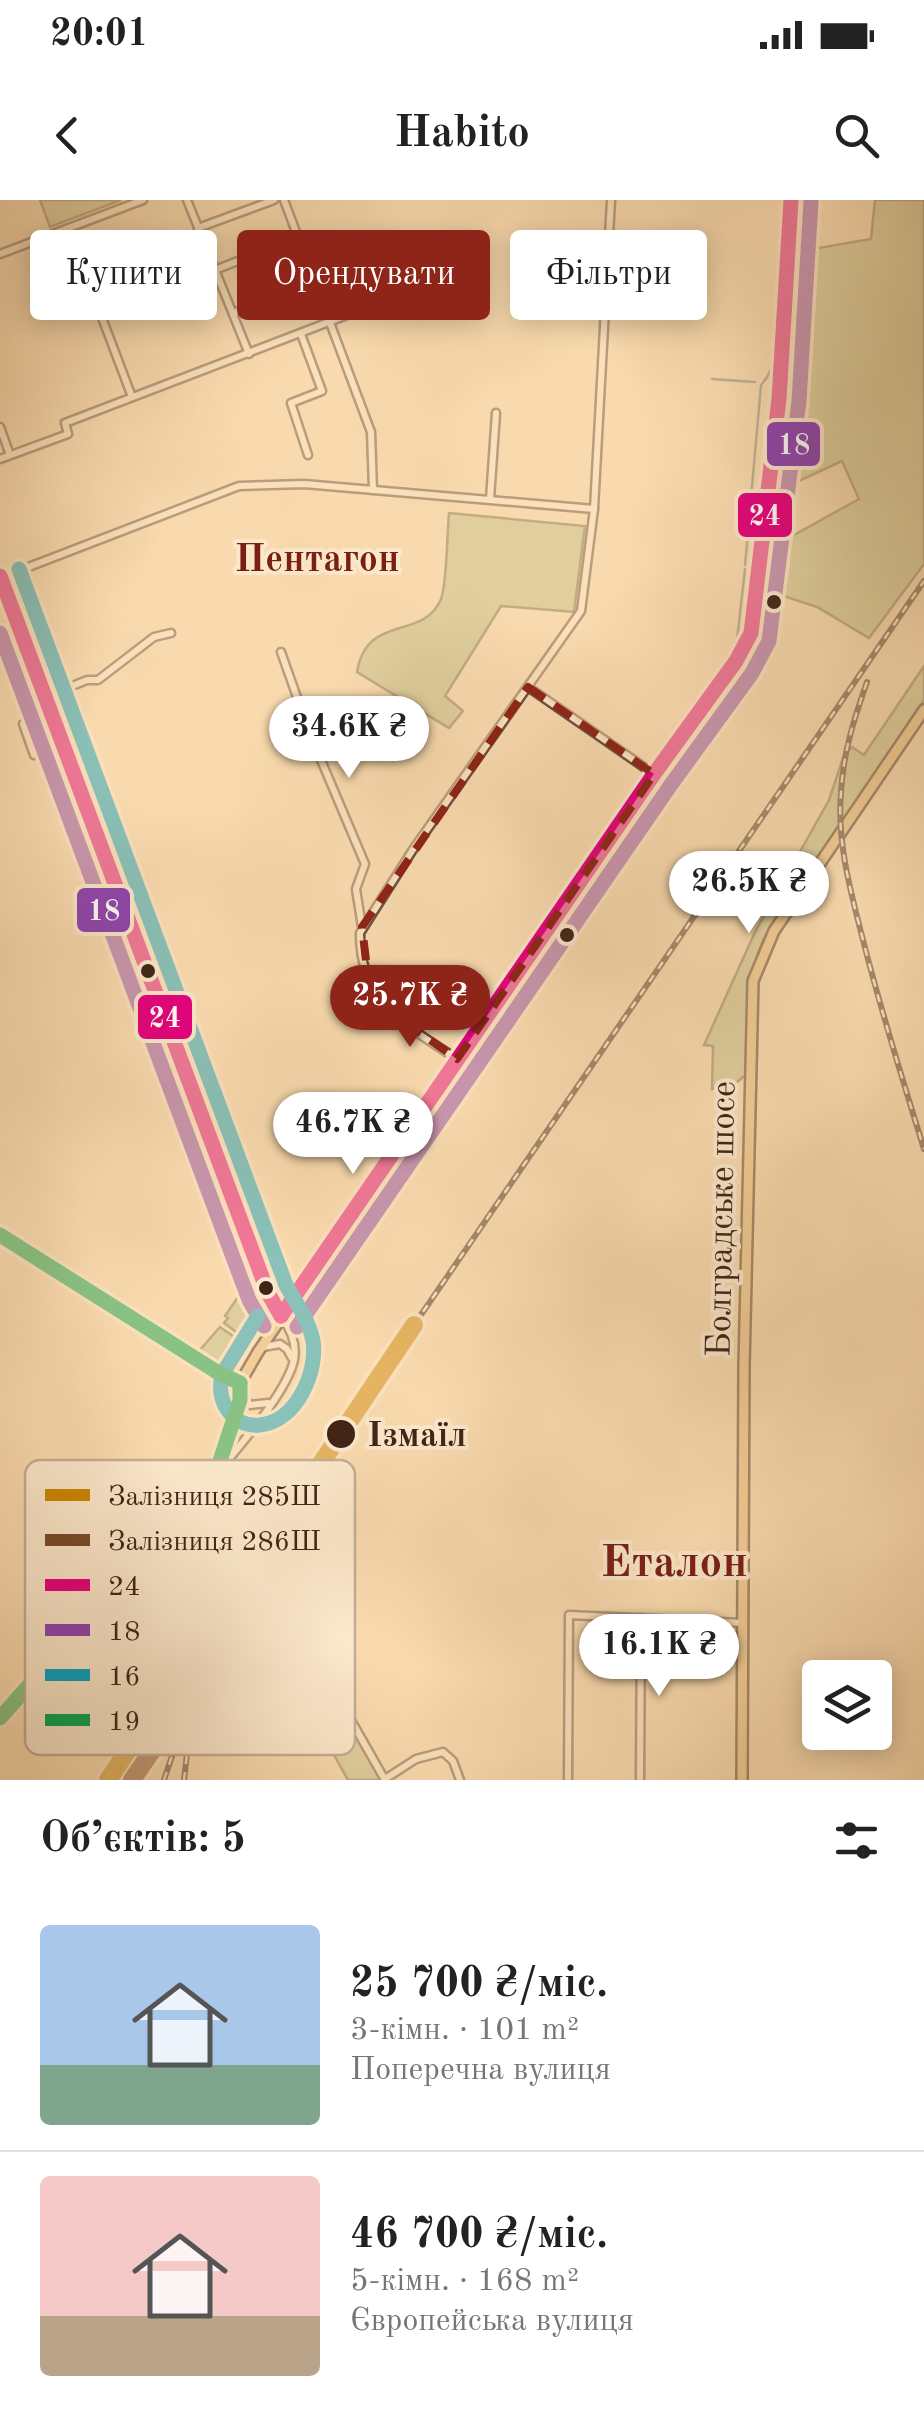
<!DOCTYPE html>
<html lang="uk">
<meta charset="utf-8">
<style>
body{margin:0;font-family:"Old Standard TT",serif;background:#f2f2f2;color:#222;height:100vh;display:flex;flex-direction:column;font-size:38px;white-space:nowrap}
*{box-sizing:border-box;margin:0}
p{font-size:32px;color:#767676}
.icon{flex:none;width:55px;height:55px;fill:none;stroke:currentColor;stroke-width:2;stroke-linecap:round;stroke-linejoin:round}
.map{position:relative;height:1580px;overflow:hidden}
.sheet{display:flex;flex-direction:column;background:#fff;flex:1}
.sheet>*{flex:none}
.hud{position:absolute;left:30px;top:30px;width:865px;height:90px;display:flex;gap:20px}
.controls{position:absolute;left:802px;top:1460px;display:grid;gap:20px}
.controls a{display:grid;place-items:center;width:90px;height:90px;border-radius:10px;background:#fff;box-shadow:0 5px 25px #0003;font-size:50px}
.price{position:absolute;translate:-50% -85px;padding:0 22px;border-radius:35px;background:#fff;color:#222;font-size:32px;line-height:65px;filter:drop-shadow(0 2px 5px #0008)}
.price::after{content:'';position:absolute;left:50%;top:60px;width:30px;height:22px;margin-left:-15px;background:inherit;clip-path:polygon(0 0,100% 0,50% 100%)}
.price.selected{background:#8f2418;color:#fff}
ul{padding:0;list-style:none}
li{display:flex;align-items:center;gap:30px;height:250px;padding:0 40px}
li+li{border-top:2px solid #e0e0e0}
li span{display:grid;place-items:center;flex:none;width:280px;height:200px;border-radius:10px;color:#555}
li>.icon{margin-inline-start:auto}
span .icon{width:120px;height:120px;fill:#fffc;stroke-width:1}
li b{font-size:42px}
h2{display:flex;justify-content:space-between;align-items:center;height:120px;padding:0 40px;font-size:42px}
.chip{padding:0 35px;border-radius:10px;background:#fff;box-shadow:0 5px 25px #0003;font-size:35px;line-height:90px}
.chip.selected{background:#8f2418;color:#fff}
.status{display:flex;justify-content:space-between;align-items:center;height:70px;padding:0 50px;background:#fff;direction:ltr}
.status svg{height:28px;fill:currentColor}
header{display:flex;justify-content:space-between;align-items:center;height:130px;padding:0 40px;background:#fff;font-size:45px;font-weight:700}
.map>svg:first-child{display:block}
.green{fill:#c1be88;stroke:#807250;stroke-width:2.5}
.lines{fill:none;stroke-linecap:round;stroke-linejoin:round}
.stream{stroke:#787e71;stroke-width:2.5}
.minor-casing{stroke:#6e523d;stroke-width:11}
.major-casing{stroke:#402517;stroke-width:14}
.minor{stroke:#fbe7ca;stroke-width:6}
.major{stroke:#ecbd77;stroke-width:9}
.rail-casing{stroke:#402517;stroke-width:6}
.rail{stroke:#fbe7ca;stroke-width:2.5;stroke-dasharray:8;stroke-linecap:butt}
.bus-1-casing{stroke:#fbe7ca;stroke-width:22}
.bus-2-casing{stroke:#fbe7ca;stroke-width:22}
.bus-3-casing{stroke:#fbe7ca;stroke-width:22}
.bus-4-casing{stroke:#fbe7ca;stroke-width:22}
.bus-1{stroke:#e5007d;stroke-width:15}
.bus-2{stroke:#8e44ad;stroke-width:15}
.bus-3{stroke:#03a2c5;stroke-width:15}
.bus-4{stroke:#00a651;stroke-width:15}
.rail-1-casing{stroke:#fbe7ca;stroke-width:25}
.rail-2-casing{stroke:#fbe7ca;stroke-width:25}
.rail-1{stroke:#c98606;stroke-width:18}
.rail-2{stroke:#7a4b2a;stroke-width:18}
.marked{fill:none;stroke:#8f2418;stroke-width:8;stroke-dasharray:20 12;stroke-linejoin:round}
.bus-dot{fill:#402517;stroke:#fbe7ca;stroke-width:4}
.labels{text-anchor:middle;stroke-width:8;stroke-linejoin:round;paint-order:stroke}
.street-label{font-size:35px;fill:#402517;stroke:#fbe7ca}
.stop-label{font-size:35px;font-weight:bold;fill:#402517;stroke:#fbe7ca;text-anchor:start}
.neighbourhood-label{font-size:38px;font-weight:bold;fill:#7a1f14;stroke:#fbe7ca}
.district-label{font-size:45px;font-weight:bold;fill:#7a1f14;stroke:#fbe7ca}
.key{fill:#fbe7ca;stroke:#c3ad94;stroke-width:2.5}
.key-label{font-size:28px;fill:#402517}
.line-badge{stroke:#fbe7ca;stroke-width:4}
.badge-label{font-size:28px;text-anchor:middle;font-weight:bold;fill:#fff}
</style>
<div class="status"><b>20:01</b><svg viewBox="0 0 49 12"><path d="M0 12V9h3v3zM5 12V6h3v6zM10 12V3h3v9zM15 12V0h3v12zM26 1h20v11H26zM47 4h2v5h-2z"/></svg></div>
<header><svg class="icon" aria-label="back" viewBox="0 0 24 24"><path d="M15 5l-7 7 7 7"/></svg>Habito<svg class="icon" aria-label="search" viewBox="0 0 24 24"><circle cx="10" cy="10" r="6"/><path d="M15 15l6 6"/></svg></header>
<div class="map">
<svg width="924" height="1580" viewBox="0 0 924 1580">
<rect width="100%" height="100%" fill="#f9daae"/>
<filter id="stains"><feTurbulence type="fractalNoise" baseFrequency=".002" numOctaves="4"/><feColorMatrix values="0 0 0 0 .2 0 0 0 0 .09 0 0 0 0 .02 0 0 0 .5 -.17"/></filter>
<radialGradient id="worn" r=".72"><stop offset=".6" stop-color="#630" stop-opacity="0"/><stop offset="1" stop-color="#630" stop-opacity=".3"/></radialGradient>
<g class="green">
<polygon points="40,0 121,0 50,27"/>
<polygon points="875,0 924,0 924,364 869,438 817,407 777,394 785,340 859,299 842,261 784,288 794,122 807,50 871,39"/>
<path d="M449 313 585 326 574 412 501 406 445 496 463 511 449 528 357 472C367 412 423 442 441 399 447 383 447 333 449 313Z"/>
<path d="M924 466V500L764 738C744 782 747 826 747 874L732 886 712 889 713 846 704 845 755 732 829 600 844 555 852 547 864 555Z"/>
<polygon points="245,1087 257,1117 243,1137 224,1123 228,1118 225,1116"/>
<polygon points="220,1127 240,1141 223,1164 200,1150"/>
<polygon points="284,1451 314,1460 384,1580 348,1580 287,1472 255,1504 240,1508 262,1474"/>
</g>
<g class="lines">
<g class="stream">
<polyline points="712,179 755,182"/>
<path d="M749 321 761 185C776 169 781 139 776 118"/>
<polyline points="745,365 748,333"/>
<polyline points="722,470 737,440 745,369"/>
</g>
<g class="minor-casing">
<g id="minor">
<polyline points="187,0 249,154"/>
<polyline points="284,0 371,232 373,290"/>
<polyline points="68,28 132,197"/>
<polyline points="198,28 274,0"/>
<polyline points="0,54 143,0"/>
<polyline points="215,70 298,37"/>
<polyline points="233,113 377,57 380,63 424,46"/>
<polyline points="301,134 322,191 291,203 308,255"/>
<polyline points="0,227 10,255"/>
<polyline points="0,259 68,234 65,223 394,97 397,104 440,88"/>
<polyline points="490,299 496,213"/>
<polyline points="0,378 239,286 304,284 594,309"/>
<polyline points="281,452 310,534 365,664 356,689 362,727"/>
<polyline points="528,487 654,574"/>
<polyline points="45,497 87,480 98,480 154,437 171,433"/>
<polygon points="34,519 45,551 34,555 23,524"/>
<path d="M457 859C408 827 359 801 360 733L412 651 581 411 594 309 611 0"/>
<polyline points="263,1147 280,1144 287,1149 292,1158"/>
<polyline points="241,1195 250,1205 268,1203"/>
<path d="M219 1271C240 1245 287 1192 294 1160 297 1144 290 1128 281 1116"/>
<polyline points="320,1456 323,1471 385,1580"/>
<polyline points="385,1579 416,1559 443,1552 453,1561 460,1580"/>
<polyline points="568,1580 569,1415 743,1423"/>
<polyline points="640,1580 641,1418"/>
</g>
</g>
<g class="major-casing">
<g id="major">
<polyline points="0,376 268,1093 281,1116"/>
<polyline points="0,1035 217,1172 240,1183"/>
<polyline points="0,1518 215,1276 240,1200 240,1183 258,1152 654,574 736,461 751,433 779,199 791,0"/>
<polyline points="742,1580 744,1166 753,781 774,731 924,510"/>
</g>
</g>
<use href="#minor" class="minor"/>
<use href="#major" class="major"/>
<g class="rail-casing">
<g id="rail">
<path d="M867 482C854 519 843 553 841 593 837 642 850 689 862 736 880 808 902 878 924 949"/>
<polyline points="414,1125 924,381"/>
<polyline points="128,1580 142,1552"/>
<path d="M164 1580C184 1519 196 1483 240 1435"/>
<polyline points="184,1580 189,1536"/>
</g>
</g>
<use href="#rail" class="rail"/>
<g class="bus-1-casing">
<g id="bus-1">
<polyline points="0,376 268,1093 281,1116"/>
<polyline points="281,1116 654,574 736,461 751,433 779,199 791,0"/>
</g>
</g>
<g class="bus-2-casing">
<g id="bus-2">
<polyline points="0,433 249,1100 264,1126"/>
<polyline points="297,1127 670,586 752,473 769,441 799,201 811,1"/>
</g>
</g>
<g class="bus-3-casing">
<path id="bus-3" d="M19 369 286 1085C296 1103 309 1120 313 1141 318 1172 296 1222 260 1225 231 1228 214 1198 223 1173L258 1116"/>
</g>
<g class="bus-4-casing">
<g id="bus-4">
<polyline points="0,1035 217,1172 240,1183"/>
<polyline points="0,1518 215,1276 240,1200 240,1183"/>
</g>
</g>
<use href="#bus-1" class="bus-1"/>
<use href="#bus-2" class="bus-2"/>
<use href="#bus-3" class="bus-3"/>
<use href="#bus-4" class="bus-4"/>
<g class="rail-1-casing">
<polyline id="rail-1" points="108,1580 414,1125"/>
</g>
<g class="rail-2-casing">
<polyline id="rail-2" points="132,1580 213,1462"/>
</g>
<use href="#rail-1" class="rail-1"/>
<use href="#rail-2" class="rail-2"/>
</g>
<path d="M0 0H924V1580H0ZM528 487 654 574 457 859 386 809 368 777 362 727Z" fill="#f9daae" fill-opacity=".55" fill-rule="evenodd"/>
<path class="marked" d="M528 487 654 574 457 859 386 809 368 777 362 727Z"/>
<g class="bus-dot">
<circle cx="774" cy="402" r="9"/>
<circle cx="567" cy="735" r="9"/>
<circle cx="148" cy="771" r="9"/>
<circle cx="266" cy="1088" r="9"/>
<circle cx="341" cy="1234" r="16"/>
</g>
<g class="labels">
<g class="street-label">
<text transform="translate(720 1019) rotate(-89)" y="12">Болградське шосе</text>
</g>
<g class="stop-label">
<text x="367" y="1246">Ізмаїл</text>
</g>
<g class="neighbourhood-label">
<text x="317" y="371">Пентагон</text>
</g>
<g class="district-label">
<text x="674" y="1376">Еталон</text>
</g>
</g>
<rect x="25" y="1260" width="330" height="295" rx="15" class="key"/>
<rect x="45" y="1289" width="45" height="12" fill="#c98606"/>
<rect x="45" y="1334" width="45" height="12" fill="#7a4b2a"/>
<rect x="45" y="1379" width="45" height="12" fill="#e5007d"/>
<rect x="45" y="1424" width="45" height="12" fill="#8e44ad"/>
<rect x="45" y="1469" width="45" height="12" fill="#03a2c5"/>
<rect x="45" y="1514" width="45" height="12" fill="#00a651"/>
<g class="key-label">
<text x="108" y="1305">Залізниця 285Ш</text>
<text x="108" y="1350">Залізниця 286Ш</text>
<text x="108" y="1395">24</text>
<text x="108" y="1440">18</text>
<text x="108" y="1485">16</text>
<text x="108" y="1530">19</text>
</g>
<g class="line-badge">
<rect x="765" y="220" width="57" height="48" rx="10" fill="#8e44ad"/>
<rect x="736" y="291" width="58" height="48" rx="10" fill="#e5007d"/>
<rect x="75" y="686" width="57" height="48" rx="10" fill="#8e44ad"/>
<rect x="136" y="793" width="58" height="48" rx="10" fill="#e5007d"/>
</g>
<g class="badge-label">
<text x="794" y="254">18</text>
<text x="765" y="325">24</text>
<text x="104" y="720">18</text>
<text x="165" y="827">24</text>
</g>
<rect width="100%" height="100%" filter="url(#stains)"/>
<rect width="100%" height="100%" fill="url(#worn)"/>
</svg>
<div class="controls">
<a><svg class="icon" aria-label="layers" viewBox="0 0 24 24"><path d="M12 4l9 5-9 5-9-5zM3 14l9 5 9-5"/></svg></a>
</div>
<b class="price" style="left:349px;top:581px">34.6K ₴</b>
<b class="price" style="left:749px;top:736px">26.5K ₴</b>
<b class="price selected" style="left:410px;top:850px">25.7K ₴</b>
<b class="price" style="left:353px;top:977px">46.7K ₴</b>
<b class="price" style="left:659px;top:1499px">16.1K ₴</b>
<div class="hud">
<a class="chip">Купити</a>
<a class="chip selected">Орендувати</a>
<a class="chip">Фільтри</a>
</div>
</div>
<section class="sheet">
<h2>Об’єктів: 5<svg class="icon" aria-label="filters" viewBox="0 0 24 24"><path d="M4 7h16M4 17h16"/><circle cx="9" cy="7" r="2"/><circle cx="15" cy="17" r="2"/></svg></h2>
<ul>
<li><span style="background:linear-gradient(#a9c7e8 70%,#7fa58c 0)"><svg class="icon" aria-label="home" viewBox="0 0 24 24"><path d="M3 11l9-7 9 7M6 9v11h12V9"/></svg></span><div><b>25 700 ₴/міс.</b><p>3-кімн. · 101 m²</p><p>Поперечна вулиця</p></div></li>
<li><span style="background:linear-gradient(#f6c9c9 70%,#b9a48a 0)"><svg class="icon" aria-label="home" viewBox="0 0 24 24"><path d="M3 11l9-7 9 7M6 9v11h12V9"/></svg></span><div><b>46 700 ₴/міс.</b><p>5-кімн. · 168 m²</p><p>Європейська вулиця</p></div></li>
</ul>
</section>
